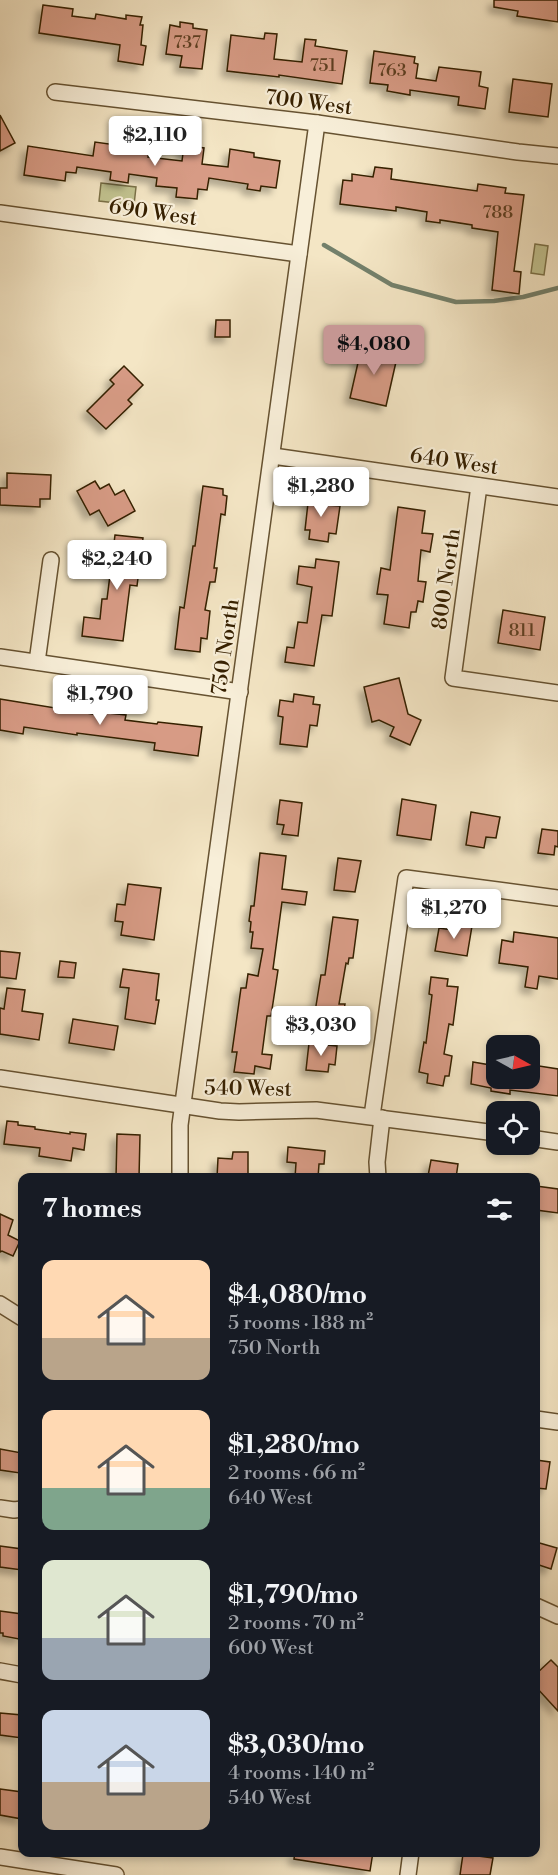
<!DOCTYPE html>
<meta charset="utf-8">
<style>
body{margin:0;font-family:"Libre Bodoni",serif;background:#242831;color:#f1f3f6;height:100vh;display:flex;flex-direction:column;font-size:22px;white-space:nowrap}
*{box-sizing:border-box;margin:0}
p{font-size:20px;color:#9ea1a6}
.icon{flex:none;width:33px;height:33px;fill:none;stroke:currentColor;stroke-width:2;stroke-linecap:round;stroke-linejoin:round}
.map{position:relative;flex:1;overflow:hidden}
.details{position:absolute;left:18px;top:1173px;width:522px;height:684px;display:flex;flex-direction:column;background:#171b24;border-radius:12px;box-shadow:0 3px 9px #0003}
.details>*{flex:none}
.needle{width:39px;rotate:98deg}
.fabs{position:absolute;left:486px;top:1035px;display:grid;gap:12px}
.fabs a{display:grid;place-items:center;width:54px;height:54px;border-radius:12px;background:#171b24;box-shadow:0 3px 9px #0003;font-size:30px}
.price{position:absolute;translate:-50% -51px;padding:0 14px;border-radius:6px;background:#fff;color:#222;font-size:20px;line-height:39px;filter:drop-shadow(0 2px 3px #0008)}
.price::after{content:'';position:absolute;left:50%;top:36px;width:18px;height:14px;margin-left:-9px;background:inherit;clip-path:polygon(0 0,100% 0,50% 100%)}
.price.on{background:#c59692;color:#111}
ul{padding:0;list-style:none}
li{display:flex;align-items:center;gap:18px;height:150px;padding:0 24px}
li span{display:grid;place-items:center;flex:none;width:168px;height:120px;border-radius:12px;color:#555}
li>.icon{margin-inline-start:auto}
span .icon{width:72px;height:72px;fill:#fffc;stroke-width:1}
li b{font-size:26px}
h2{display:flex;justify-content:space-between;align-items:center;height:72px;padding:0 24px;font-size:26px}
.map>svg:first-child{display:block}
.green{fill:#c2c390;stroke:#7c7248;stroke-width:1.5}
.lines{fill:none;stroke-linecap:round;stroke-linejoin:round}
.stream{stroke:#73806b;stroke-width:4.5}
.building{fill:#d79b85;stroke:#362000;stroke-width:1.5;filter:url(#shadow)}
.street-casing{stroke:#665231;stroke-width:18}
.street{stroke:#f8efd9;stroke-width:15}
.labels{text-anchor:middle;stroke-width:4.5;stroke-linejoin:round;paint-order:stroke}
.number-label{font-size:18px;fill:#5e3f21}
.street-label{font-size:21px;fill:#362000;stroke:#f8efd9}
</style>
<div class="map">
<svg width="558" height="1875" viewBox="0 0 558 1875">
<defs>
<filter id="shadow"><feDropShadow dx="-5.5" dy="5.5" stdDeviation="3" flood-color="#0004"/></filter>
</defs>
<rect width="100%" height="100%" fill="#f4e6c5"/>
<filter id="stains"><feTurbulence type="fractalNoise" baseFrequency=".00333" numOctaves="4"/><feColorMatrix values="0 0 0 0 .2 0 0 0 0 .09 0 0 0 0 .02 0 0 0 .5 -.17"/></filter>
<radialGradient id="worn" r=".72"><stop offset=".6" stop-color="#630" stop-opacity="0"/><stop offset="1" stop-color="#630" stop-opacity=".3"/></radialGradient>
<g class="green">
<polygon points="101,183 136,187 134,205 99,201"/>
<polygon points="535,244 548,246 544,275 531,273"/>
</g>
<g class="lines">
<polyline class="stream" points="324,245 392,285 456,302 494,301 523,297 558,288"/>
</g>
<g class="building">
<polygon points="494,0 558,0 558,22 517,16 518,11 494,7"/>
<polygon points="43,5 73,9 72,16 95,19 96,14 126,19 126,15 142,17 140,25 143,25 141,45 146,46 143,65 118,61 120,45 39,33"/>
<polygon points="180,22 193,24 193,28 207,30 202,69 180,67 182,56 166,54 170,25 180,27"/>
<polygon points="265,33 277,34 274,59 302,62 305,39 316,40 315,46 347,51 342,84 279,75 279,77 227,71 231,35 264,39"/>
<polygon points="374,51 415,57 414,63 418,64 416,78 436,81 439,67 481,72 479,86 488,88 485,109 458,105 459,97 410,90 410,95 387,91 388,85 370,83"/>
<polygon points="513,79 552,84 548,117 509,112"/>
<polygon points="0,115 15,143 0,151"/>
<polygon points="124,141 150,145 148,157 182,161 184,145 204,148 202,164 228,167 230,149 254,153 254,157 280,161 276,188 261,186 260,191 247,189 248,184 209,178 207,190 198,189 197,199 176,197 177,188 156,186 157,178 129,174 128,183 110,180 111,172 77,167 76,173 66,172 65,181 24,175 28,146 93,156 95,142 123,146"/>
<polygon points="375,167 392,169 391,179 477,191 478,184 506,188 505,193 524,195 514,271 521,272 519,294 492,290 498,232 472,228 472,225 440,220 440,223 426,221 427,212 396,207 396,211 340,204 343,180 352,181 352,174 373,177"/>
<polygon points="216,320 230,320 230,337 215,337"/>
<polygon points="362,345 398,353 386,406 350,398"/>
<polygon points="124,366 143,385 128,400 132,404 106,429 87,411 114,384 110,380"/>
<polygon points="7,473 51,475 50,499 40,499 40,507 0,505 0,488 7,488"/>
<polygon points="95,481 100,489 109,484 115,495 124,490 135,511 108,526 99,510 90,515 77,491"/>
<polygon points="203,486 223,489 223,495 227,496 225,515 221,514 214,568 217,568 215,582 210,582 205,610 210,611 207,639 201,638 200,652 175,649 180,607 184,608 193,546 195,546"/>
<polygon points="309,494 327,497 326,505 340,506 336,534 329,533 328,542 309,539 310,530 305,530"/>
<polygon points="398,507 425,511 422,533 433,534 430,552 421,550 418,581 426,582 423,602 418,601 416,612 411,612 409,628 384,624 388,595 377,594 381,568 390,570"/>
<polygon points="115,535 143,538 137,586 130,585 123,641 82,636 84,617 100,619 102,599 107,599"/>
<polygon points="316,559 339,562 332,616 322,615 314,666 285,662 287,647 294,648 298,622 307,623 312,587 297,584 299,566 315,568"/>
<polygon points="503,610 545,617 540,650 498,643"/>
<polygon points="399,678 408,714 421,720 410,745 390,736 394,727 379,720 372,722 364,687"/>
<polygon points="294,694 314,697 313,704 320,705 317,726 310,725 307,747 280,744 283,717 278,716 280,700 293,702"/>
<polygon points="0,699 98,715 99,712 126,715 125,720 157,724 158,722 202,727 198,756 154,750 155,743 77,733 77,735 24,727 23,734 0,730"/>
<polygon points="402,799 436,805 431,840 397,835"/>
<polygon points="280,800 302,803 298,836 282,834 284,825 277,824"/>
<polygon points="471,812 500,817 496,838 486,837 484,848 466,845"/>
<polygon points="542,829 558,831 558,847 555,846 554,855 538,853"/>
<polygon points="260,853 286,856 282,889 307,892 305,905 282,902 273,969 278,970 271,1016 267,1016 262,1054 272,1055 270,1069 255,1066 254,1074 234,1072 237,1052 232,1052 241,988 246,988 248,974 258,976 263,949 251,948 253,932 250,932 251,922 249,921 251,906 254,906"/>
<polygon points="338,858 361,861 355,892 334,890"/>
<polygon points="128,884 161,888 154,940 121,935 123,922 115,921 117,904 125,905"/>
<polygon points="333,917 358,920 353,958 349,958 348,964 346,963 339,1004 345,1004 342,1022 314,1018 321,975 325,975"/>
<polygon points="453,923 472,926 467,956 435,951 439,928 452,930"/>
<polygon points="514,932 558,938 558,979 539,976 537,989 525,987 528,967 499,963 502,940 513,942"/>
<polygon points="0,951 20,953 16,979 0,977"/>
<polygon points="60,961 76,963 74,978 58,977"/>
<polygon points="123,969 159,974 156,1000 159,1000 155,1024 125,1019 129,988 120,987"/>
<polygon points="431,977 448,979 447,986 458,987 453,1025 449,1024 444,1054 452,1056 449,1076 445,1076 443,1086 427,1083 428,1074 419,1072 424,1042 426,1043 432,995 429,994"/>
<polygon points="7,988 25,990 22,1011 43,1014 39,1040 0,1034 0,1008 4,1009"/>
<polygon points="73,1019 118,1026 114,1050 69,1043"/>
<polygon points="309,1043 337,1046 335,1065 329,1064 328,1072 306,1070"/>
<polygon points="473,1062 496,1066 496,1078 531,1078 533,1065 558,1069 558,1096 510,1090 510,1094 491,1091 491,1088 471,1084"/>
<polygon points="7,1121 18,1122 18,1125 35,1127 35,1129 70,1134 70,1132 86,1134 84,1150 73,1148 71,1161 39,1156 40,1148 4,1144"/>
<polygon points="117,1134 140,1135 139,1178 116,1178"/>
<polygon points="288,1147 325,1151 324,1164 319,1164 318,1178 295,1178 296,1163 287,1162"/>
<polygon points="233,1152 248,1152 248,1178 217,1178 218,1158 232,1159"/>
<polygon points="431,1160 458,1164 456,1178 428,1176"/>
<polygon points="536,1186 558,1189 558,1213 536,1210"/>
<polygon points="0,1214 13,1220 8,1235 20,1241 13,1256 2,1251 0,1252"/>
<polygon points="0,1449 22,1453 20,1473 0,1470"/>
<polygon points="536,1460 550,1462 546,1489 536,1488"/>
<polygon points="536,1542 557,1548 551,1569 536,1564"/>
<polygon points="0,1546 22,1549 22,1570 0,1567"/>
<polygon points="0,1611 22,1614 22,1636 20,1636 19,1639 3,1636 3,1633 0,1633"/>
<polygon points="551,1660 558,1667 558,1711 536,1687 536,1674"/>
<polygon points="0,1713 22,1715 22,1738 0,1735"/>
<polygon points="0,1789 22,1792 22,1819 0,1815"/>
<polygon points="295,1852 373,1852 370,1871 294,1859"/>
<polygon points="463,1854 493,1858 490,1875 460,1875"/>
</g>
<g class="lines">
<g class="street-casing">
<g id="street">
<polyline points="55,92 317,123 518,152 558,156"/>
<polyline points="0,213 299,254"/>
<polyline points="273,456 558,497"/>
<polyline points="479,486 453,678 558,693"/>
<polyline points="0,657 240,692"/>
<polyline points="37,662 51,560"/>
<polyline points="0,1078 220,1111 239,1112 316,1110 496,1133"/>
<polyline points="372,1116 406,878 558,898"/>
<polyline points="530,1138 558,1142"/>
<polyline points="180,1178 180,1125 317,123"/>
<polyline points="378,1178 377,1162 382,1118"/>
<polyline points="0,1304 22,1318"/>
<polyline points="536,1419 558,1422"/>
<polyline points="0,1508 14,1510 22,1509"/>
<polyline points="536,1606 558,1616"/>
<polyline points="0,1671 22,1675"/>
<polyline points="0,1857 116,1875"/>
<polyline points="408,1875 411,1852"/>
</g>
</g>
<use href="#street" class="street"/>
</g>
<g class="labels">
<g class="number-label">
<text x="187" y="48">737</text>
<text x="323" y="71">751</text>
<text x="392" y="76">763</text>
<text x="498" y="218">788</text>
<text x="522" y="636">811</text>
</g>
<g class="street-label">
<text transform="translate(309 102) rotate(7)" y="7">700 West</text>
<text transform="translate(153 212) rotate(8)" y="7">690 West</text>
<text transform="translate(454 461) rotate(8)" y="7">640 West</text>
<text transform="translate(446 579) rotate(-82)" y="7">800 North</text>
<text transform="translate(225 647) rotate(-82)" y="7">750 North</text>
<text transform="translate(248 1088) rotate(1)" y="7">540 West</text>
</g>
</g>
<rect width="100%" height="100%" filter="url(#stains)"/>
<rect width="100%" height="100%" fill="url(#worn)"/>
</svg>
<div class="fabs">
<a><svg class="needle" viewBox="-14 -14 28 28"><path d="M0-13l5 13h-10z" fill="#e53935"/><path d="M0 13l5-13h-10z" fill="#9ea1a6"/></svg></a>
<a><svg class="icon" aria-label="locate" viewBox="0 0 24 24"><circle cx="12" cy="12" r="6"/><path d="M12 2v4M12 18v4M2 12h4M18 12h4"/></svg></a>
</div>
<b class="price" style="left:155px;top:167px">$2,110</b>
<b class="price on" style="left:374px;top:376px">$4,080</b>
<b class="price" style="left:321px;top:518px">$1,280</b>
<b class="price" style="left:117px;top:591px">$2,240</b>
<b class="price" style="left:100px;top:726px">$1,790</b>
<b class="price" style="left:454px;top:940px">$1,270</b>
<b class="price" style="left:321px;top:1057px">$3,030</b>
<section class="details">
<h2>7 homes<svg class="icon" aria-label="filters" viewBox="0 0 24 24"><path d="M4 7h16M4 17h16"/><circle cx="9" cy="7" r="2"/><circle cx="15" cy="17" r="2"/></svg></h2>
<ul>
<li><span style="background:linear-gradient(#ffd9b3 65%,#b9a48a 0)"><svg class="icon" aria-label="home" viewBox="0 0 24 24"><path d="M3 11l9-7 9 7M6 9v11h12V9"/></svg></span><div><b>$4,080/mo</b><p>5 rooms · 188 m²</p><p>750 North</p></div></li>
<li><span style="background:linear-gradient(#ffd9b3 65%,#7fa58c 0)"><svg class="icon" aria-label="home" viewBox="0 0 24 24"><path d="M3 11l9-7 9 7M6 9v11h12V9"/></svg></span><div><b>$1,280/mo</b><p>2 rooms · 66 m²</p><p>640 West</p></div></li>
<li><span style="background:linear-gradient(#dfe7d0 65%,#9aa5b1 0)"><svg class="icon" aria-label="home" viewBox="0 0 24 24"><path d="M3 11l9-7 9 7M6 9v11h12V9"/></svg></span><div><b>$1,790/mo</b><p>2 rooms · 70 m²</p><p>600 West</p></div></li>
<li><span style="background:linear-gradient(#c9d6e8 60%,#b9a48a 0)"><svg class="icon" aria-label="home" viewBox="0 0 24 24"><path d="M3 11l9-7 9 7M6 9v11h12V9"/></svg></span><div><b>$3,030/mo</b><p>4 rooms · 140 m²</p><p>540 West</p></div></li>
</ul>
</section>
</div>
